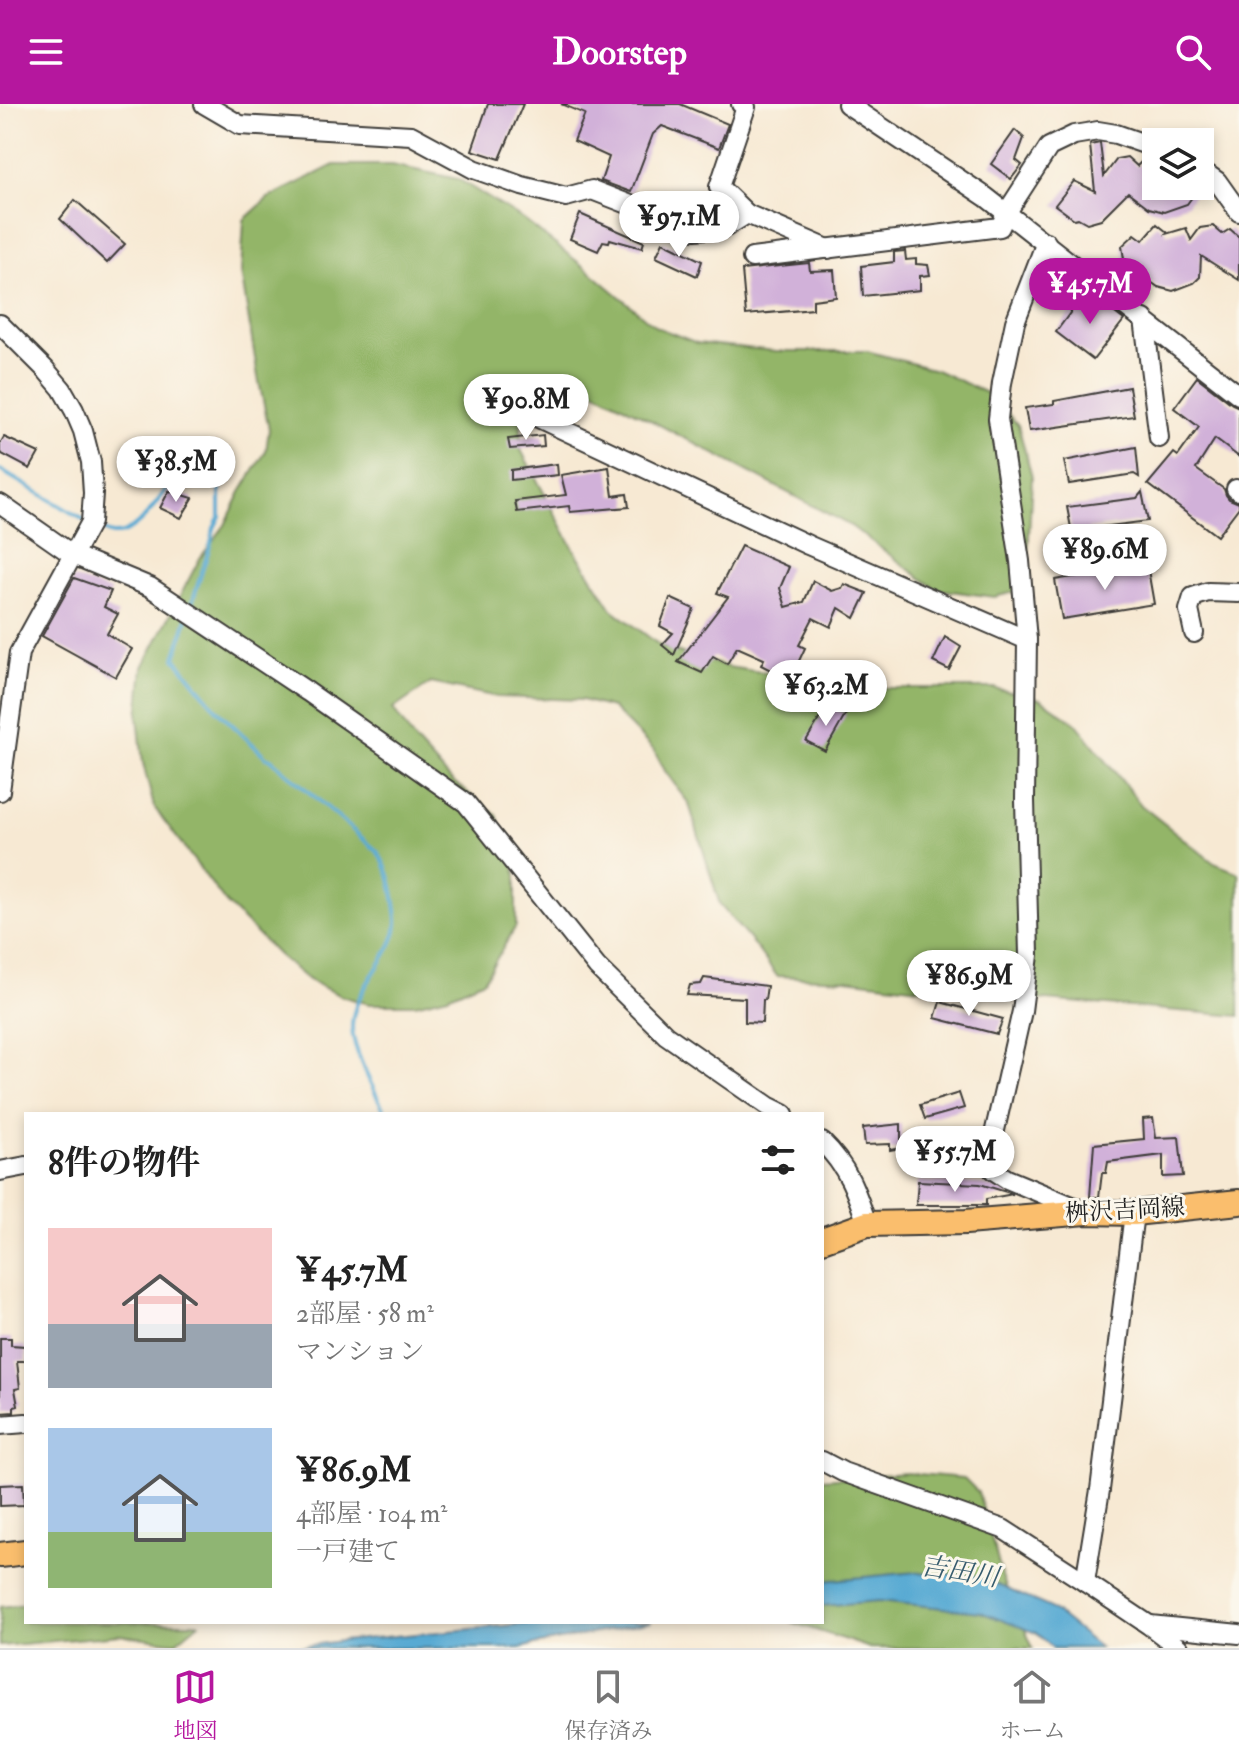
<!DOCTYPE html>
<html lang="ja">
<meta charset="utf-8">
<style>
body{margin:0;font-family:"IM FELL Double Pica","Noto Serif JP",serif;background:#f6f6f6;color:#222;height:100vh;display:flex;flex-direction:column;font-size:30px;white-space:nowrap}
*{box-sizing:border-box;margin:0}
p{font-size:26px;color:#767676}
.icon{flex:none;width:44px;height:44px;fill:none;stroke:currentColor;stroke-width:2;stroke-linecap:round;stroke-linejoin:round}
.map{position:relative;flex:1;overflow:hidden}
.drawer{position:absolute;left:24px;top:1008px;width:800px;height:512px;display:flex;flex-direction:column;background:#fff;border-radius:0px;box-shadow:0 4px 12px #0003}
.drawer>*{flex:none}
.fabs{position:absolute;left:1142px;top:24px;display:grid;gap:16px}
.fabs a{display:grid;place-items:center;width:72px;height:72px;border-radius:0px;background:#fff;box-shadow:0 4px 12px #0003;font-size:40px}
.price{position:absolute;translate:-50% -68px;padding:0 18px;border-radius:28px;background:#fff;color:#222;font-size:26px;line-height:52px;filter:drop-shadow(0 2px 4px #0008)}
.price::after{content:'';position:absolute;left:50%;top:48px;width:24px;height:18px;margin-left:-12px;background:inherit;clip-path:polygon(0 0,100% 0,50% 100%)}
.price.active{background:#b5179e;color:#fff}
ul{padding:0;list-style:none}
li{display:flex;align-items:center;gap:24px;height:200px;padding:0 24px}
li span{display:grid;place-items:center;flex:none;width:224px;height:160px;border-radius:0px;color:#555}
li>.icon{margin-inline-start:auto}
span .icon{width:96px;height:96px;fill:#fffc;stroke-width:1}
li b{font-size:34px}
h2{display:flex;justify-content:space-between;align-items:center;height:96px;padding:0 24px;font-size:34px}
header{display:flex;justify-content:space-between;align-items:center;height:104px;padding:0 24px;background:#b5179e;color:#fff;font-size:36px;font-weight:800}
.dock{display:flex;justify-content:space-around;align-items:center;height:112px;border-top:2px solid #e0e0e0;background:#fff;font-size:22px;color:#767676}
.dock a{display:grid;justify-items:center;gap:4px}
.dock .active{color:#b5179e}
.map>svg:first-child{display:block}
.forest{fill:#93b568;stroke:#586842;stroke-width:2}
.water{fill:#59aad3;stroke:#3a6378;stroke-width:2}
.lines{fill:none;stroke-linecap:round;stroke-linejoin:round}
.stream{stroke:#59aad3;stroke-width:4}
.building{fill:#d1b1d9}
.minor-casing{stroke:#3d3b37;stroke-width:22}
.major-casing{stroke:#3d3b37;stroke-width:28}
.minor{stroke:#fff;stroke-width:18}
.major{stroke:#fabe6d;stroke-width:24}
.labels{text-anchor:middle;stroke-width:6;stroke-linejoin:round;paint-order:stroke}
.street-label{font-size:24px;fill:#1c1c1c;stroke:#fbf7ec}
.water-label{font-size:26px;font-style:italic;fill:#375c6e;stroke:#fbf7ec}
</style>
<header><svg class="icon" aria-label="menu" viewBox="0 0 24 24"><path d="M4 6h16M4 12h16M4 18h16"/></svg>Doorstep<svg class="icon" aria-label="search" viewBox="0 0 24 24"><circle cx="10" cy="10" r="6"/><path d="M15 15l6 6"/></svg></header>
<div class="map">
<svg width="1239" height="1544" viewBox="0 0 1239 1544">
<rect width="100%" height="100%" fill="#fbf7ec"/>
<filter id="ink" filterUnits="userSpaceOnUse"><feTurbulence type="fractalNoise" baseFrequency=".0125" numOctaves="2"/><feDisplacementMap in="SourceGraphic" scale="16" xChannelSelector="R" yChannelSelector="G"/><feConvolveMatrix kernelMatrix="1 2 1 2 8 2 1 2 1" color-interpolation-filters="sRGB"/></filter>
<filter id="wash" filterUnits="userSpaceOnUse"><feTurbulence type="fractalNoise" baseFrequency=".006" numOctaves="4" result="noise"/><feDisplacementMap in="SourceGraphic" scale="32" xChannelSelector="R" yChannelSelector="G"/><feGaussianBlur stdDeviation="1.8" result="paint"/><feColorMatrix in="noise" values="0 0 0 0 0 0 0 0 0 0 0 0 0 0 0 0 0 1.4 0 .05"/><feComposite in="paint" operator="in"/></filter>
<g filter="url(#wash)">
<rect width="100%" height="100%" fill="#f7e9d3"/>
<g class="forest">
<polygon points="334,61 392,61 458,75 524,116 587,165 656,223 697,239 776,247 867,247 936,266 991,291 1018,321 1032,373 1027,471 1015,488 994,493 936,485 851,422 582,280 540,280 521,305 521,346 574,445 612,505 662,543 728,563 868,584 994,584 1041,595 1076,619 1142,702 1214,759 1239,769 1239,912 961,889 846,875 777,872 755,842 720,801 689,700 665,667 653,645 612,604 582,596 497,593 431,579 393,605 415,637 450,675 497,711 516,769 516,822 484,876 448,892 415,900 369,900 341,892 308,876 278,851 226,799 154,703 143,659 138,613 143,563 200,454 225,421 241,388 266,347 269,325 258,273 241,168 244,116 268,94"/>
<polygon points="907,1369 964,1374 978,1388 1004,1478 1033,1544 870,1544 791,1518 822,1518 822,1375"/>
<polygon points="26,1500 26,1518 199,1519 176,1538 120,1531 0,1542 0,1503"/>
</g>
<g class="water">
<polygon points="916,1468 977,1472 1049,1503 1100,1544 1053,1544 1036,1529 980,1508 879,1497 822,1502 822,1477"/>
<polygon points="545,1518 651,1518 519,1544 291,1544 340,1537"/>
</g>
<g class="lines">
<g class="stream">
<polyline points="0,366 84,416"/>
<path d="M95 422C101 425 106 429 113 430 140 433 169 380 183 360L204 356 220 386V412L214 424 211 439 191 502"/>
<path d="M187 514 175 554 217 606 266 653 271 655 377 747C387 762 391 775 394 793 395 801 397 810 397 818 397 850 351 886 352 924 353 948 375 988 386 1010"/>
</g>
</g>
<g id="blocks">
<g class="building">
<polygon points="488,0 523,0 500,55 472,46"/>
<polygon points="561,0 680,0 728,20 719,44 662,22 653,30 631,88 601,77 609,53 574,37 585,10"/>
<polygon points="1015,26 1024,34 1016,56 1022,61 1011,75 991,60"/>
<polygon points="1100,39 1104,72 1117,55 1127,53 1137,62 1142,57 1151,63 1150,67 1156,71 1156,82 1200,82 1187,100 1164,108 1149,104 1128,88 1101,115 1087,119 1078,114 1074,115 1055,101 1074,77 1095,87 1090,41"/>
<polygon points="75,96 125,140 107,159 60,115"/>
<polygon points="580,110 644,138 642,144 610,135 609,138 603,137 598,147 570,135"/>
<polygon points="1157,120 1167,128 1166,130 1186,124 1191,136 1200,124 1213,122 1222,130 1230,125 1239,133 1239,176 1201,152 1200,173 1194,179 1173,187 1158,183 1141,171 1124,155 1122,142 1135,130 1143,136"/>
<polygon points="663,138 702,157 697,172 656,153"/>
<polygon points="905,147 906,156 916,155 916,160 928,161 930,171 920,172 920,186 863,192 861,162 894,158 894,148"/>
<polygon points="809,159 810,167 834,166 836,193 813,196 813,205 746,211 742,166"/>
<polygon points="1086,187 1124,216 1093,256 1056,228"/>
<polygon points="1197,273 1232,300 1239,303 1239,353 1215,335 1196,365 1224,385 1226,391 1229,395 1239,399 1239,403 1217,432 1148,380 1174,349 1178,352 1199,323 1174,304"/>
<polygon points="1129,283 1134,312 1029,327 1025,304 1054,300 1054,297"/>
<polygon points="543,331 544,342 510,345 508,335"/>
<polygon points="4,333 39,349 30,365 0,349 0,340"/>
<polygon points="1136,343 1139,373 1134,370 1069,380 1064,357"/>
<polygon points="557,360 558,371 511,376 511,366"/>
<polygon points="609,363 613,392 627,390 629,403 570,408 569,402 517,408 515,397 566,391 561,371"/>
<polygon points="169,387 193,394 181,414 160,404"/>
<polygon points="1142,388 1148,417 1087,425 1087,427 1093,426 1094,434 1057,442 1056,431 1072,429 1067,403 1137,394"/>
<polygon points="741,442 789,463 780,484 786,503 804,498 813,477 832,487 842,484 844,480 867,489 855,514 839,504 831,523 813,514 799,541 805,544 790,576 761,561 764,555 737,543 727,560 713,552 702,569 678,558 728,493 717,489"/>
<polygon points="1147,460 1154,500 1062,515 1055,476"/>
<polygon points="74,474 111,487 104,503 118,510 107,530 132,545 116,573 42,532"/>
<polygon points="670,494 694,505 674,551 662,541 673,529 660,522"/>
<polygon points="945,533 961,543 949,566 933,558"/>
<polygon points="827,602 846,610 825,647 806,637"/>
<polygon points="704,874 767,882 765,896 763,896 762,919 745,918 745,894 687,891 690,881 701,880"/>
<polygon points="940,898 1003,915 997,930 935,914"/>
<polygon points="959,989 964,1004 925,1015 920,1001"/>
<polygon points="1153,1014 1156,1034 1179,1033 1183,1072 1163,1073 1163,1051 1108,1058 1106,1069 1102,1069 1099,1093 1090,1093 1094,1040 1144,1035 1143,1015"/>
<polygon points="901,1020 901,1044 890,1046 890,1040 865,1041 863,1024"/>
<polygon points="918,1077 980,1080 1013,1090 986,1095 986,1101 916,1101"/>
<polygon points="0,1234 11,1234 11,1241 25,1242 26,1257 17,1257 20,1284 15,1285 18,1302 14,1303 14,1308 0,1309"/>
<polygon points="23,1380 24,1401 0,1402 0,1381"/>
</g>
</g>
</g>
<g filter="url(#ink)">
<use href="#blocks" fill-opacity="0" stroke="#3d3b37" stroke-width="2"/>
<g class="lines">
<g class="minor-casing">
<g id="minor">
<polyline points="204,0 240,21 411,31 474,65 522,82 566,93 592,86 695,126 726,123 747,110 828,145"/>
<polyline points="741,0 746,3 719,83 747,110"/>
<polyline points="847,0 986,93 1239,291"/>
<polyline points="1200,65 1217,77 1239,108"/>
<polyline points="1046,138 1015,218 1002,279 998,315 1020,457 1027,536 1025,696 1029,851 1022,907 995,1026 991,1059 993,1066 1007,1075 1084,1107"/>
<polyline points="752,154 1000,123 1007,108 1049,43 1074,31 1098,27 1116,30 1156,44"/>
<polyline points="1144,215 1159,334"/>
<polyline points="0,220 45,265 62,285 74,306 83,327 91,358 93,389 91,418 19,549 0,687"/>
<polyline points="513,302 808,441 1027,536"/>
<polyline points="1236,385 1239,387"/>
<polyline points="0,400 73,451 150,483 308,588 466,699 597,863 666,931 768,1002 784,1010"/>
<polyline points="1194,529 1189,506 1193,493 1208,488 1239,489"/>
<path d="M822 1038C848 1063 856 1087 867 1120"/>
<polyline points="0,1067 26,1062"/>
<polyline points="0,1321 26,1319"/>
<polyline points="822,1357 843,1368 1003,1425 1085,1478 1149,1521 1179,1544"/>
<polyline points="1085,1478 1100,1386 1134,1109"/>
<polyline points="1150,1521 1239,1530"/>
</g>
</g>
<g class="major-casing">
<g id="major">
<polyline points="822,1136 867,1120 966,1118 1087,1108 1134,1109 1239,1098"/>
<polyline points="0,1451 26,1448"/>
</g>
</g>
<use href="#minor" class="minor"/>
<use href="#major" class="major"/>
</g>
</g>
<g class="labels">
<g class="street-label">
<text transform="translate(1125 1106) rotate(-3)" y="8">桝沢吉岡線</text>
</g>
<g class="water-label">
<text transform="translate(960 1467) rotate(9)" y="9">吉田川</text>
</g>
</g>
</svg>
<div class="fabs">
<a><svg class="icon" aria-label="layers" viewBox="0 0 24 24"><path d="M12 4l9 5-9 5-9-5zM3 14l9 5 9-5"/></svg></a>
</div>
<b class="price" style="left:679px;top:155px">¥97.1M</b>
<b class="price active" style="left:1090px;top:222px">¥45.7M</b>
<b class="price" style="left:526px;top:338px">¥90.8M</b>
<b class="price" style="left:176px;top:400px">¥38.5M</b>
<b class="price" style="left:1105px;top:488px">¥89.6M</b>
<b class="price" style="left:826px;top:624px">¥63.2M</b>
<b class="price" style="left:969px;top:914px">¥86.9M</b>
<b class="price" style="left:955px;top:1090px">¥55.7M</b>
<section class="drawer">
<h2>8件の物件<svg class="icon" aria-label="filters" viewBox="0 0 24 24"><path d="M4 7h16M4 17h16"/><circle cx="9" cy="7" r="2"/><circle cx="15" cy="17" r="2"/></svg></h2>
<ul>
<li><span style="background:linear-gradient(#f6c9c9 60%,#9aa5b1 0)"><svg class="icon" aria-label="home" viewBox="0 0 24 24"><path d="M3 11l9-7 9 7M6 9v11h12V9"/></svg></span><div><b>¥45.7M</b><p>2部屋 · 58 m²</p><p>マンション</p></div></li>
<li><span style="background:linear-gradient(#a9c7e8 65%,#8fb573 0)"><svg class="icon" aria-label="home" viewBox="0 0 24 24"><path d="M3 11l9-7 9 7M6 9v11h12V9"/></svg></span><div><b>¥86.9M</b><p>4部屋 · 104 m²</p><p>一戸建て</p></div></li>
</ul>
</section>
</div>
<nav class="dock">
<a class="active"><svg class="icon" aria-label="map" viewBox="0 0 24 24"><path d="M3 6l6-2 6 2 6-2v14l-6 2-6-2-6 2zM9 4v14M15 6v14"/></svg>地図</a>
<a><svg class="icon" aria-label="saved" viewBox="0 0 24 24"><path d="M7 4h10v16l-5-4-5 4z"/></svg>保存済み</a>
<a><svg class="icon" aria-label="home" viewBox="0 0 24 24"><path d="M3 11l9-7 9 7M6 9v11h12V9"/></svg>ホーム</a>
</nav>
